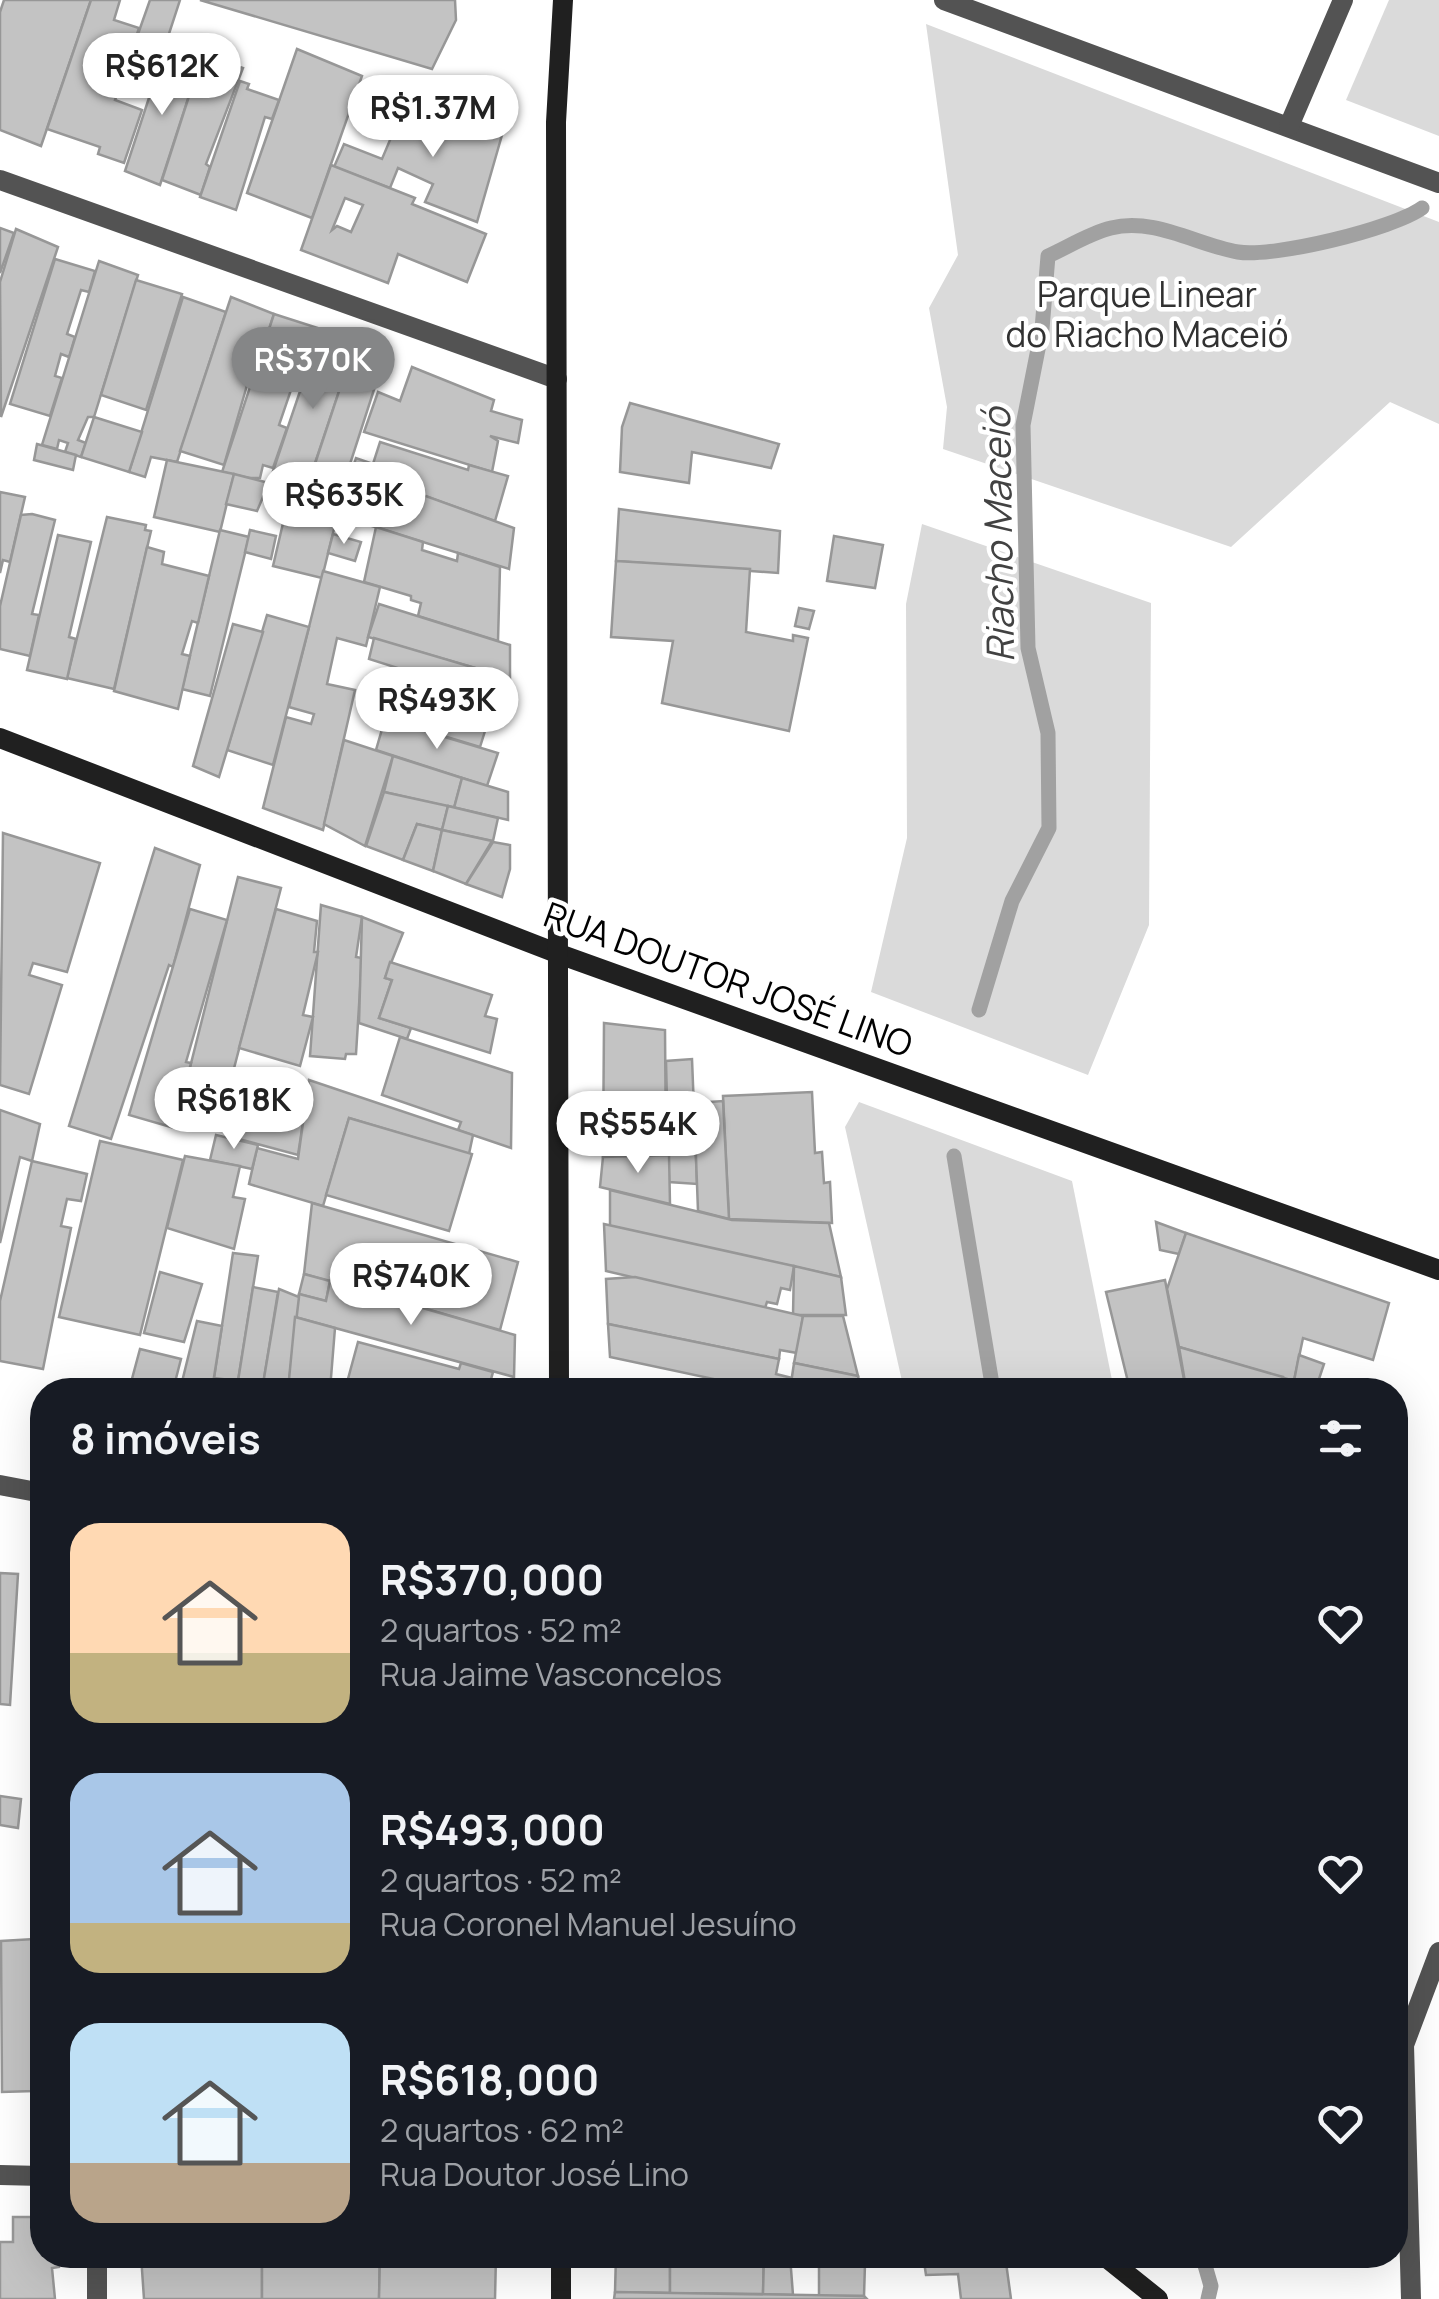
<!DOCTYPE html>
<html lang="pt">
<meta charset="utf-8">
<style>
body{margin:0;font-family:Manrope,sans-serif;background:#242831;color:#f1f3f6;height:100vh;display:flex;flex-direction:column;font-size:38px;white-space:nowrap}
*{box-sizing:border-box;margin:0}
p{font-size:32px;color:#9ea1a6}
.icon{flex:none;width:55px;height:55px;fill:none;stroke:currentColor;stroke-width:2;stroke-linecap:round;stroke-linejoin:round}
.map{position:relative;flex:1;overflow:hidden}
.sheet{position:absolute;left:30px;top:1378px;width:1378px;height:890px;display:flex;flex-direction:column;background:#171b24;border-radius:40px;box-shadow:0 10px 40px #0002}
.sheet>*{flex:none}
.price{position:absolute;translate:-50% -85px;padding:0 22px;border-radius:35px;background:#fff;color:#222;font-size:32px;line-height:65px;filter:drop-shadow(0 2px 5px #0008)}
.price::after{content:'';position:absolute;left:50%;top:60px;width:30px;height:22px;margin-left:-15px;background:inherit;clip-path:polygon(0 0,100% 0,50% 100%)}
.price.active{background:#858687;color:#fff}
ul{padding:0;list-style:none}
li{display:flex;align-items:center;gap:30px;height:250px;padding:0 40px}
li span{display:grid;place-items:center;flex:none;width:280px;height:200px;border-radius:30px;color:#555}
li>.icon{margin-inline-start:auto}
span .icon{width:120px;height:120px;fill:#fffc;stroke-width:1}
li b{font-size:42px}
h2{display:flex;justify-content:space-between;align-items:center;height:120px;padding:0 40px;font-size:42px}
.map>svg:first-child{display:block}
.green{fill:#dadada}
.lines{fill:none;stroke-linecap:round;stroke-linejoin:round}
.stream{stroke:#a1a1a1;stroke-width:15}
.building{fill:#c3c3c3;stroke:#979797;stroke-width:2.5;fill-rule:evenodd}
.street{stroke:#535353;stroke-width:20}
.secondary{stroke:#202020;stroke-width:20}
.labels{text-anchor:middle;stroke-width:9;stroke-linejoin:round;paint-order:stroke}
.park-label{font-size:35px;fill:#313131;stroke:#fff}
.street-label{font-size:35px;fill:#000;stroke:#fff}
.water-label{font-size:38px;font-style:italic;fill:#424242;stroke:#fff}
</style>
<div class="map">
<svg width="1439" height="2299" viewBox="0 0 1439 2299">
<rect width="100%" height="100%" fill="#fff"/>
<g class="green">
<polygon points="1389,0 1439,0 1439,136 1346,100"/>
<polygon points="926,24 1439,222 1439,424 1390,402 1231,547 943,449 947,407 929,308 958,255"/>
<polygon points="922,524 1151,603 1149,925 1088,1075 871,992 907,838 906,604"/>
<polygon points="859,1102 1072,1181 1114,1390 904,1390 845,1127"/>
</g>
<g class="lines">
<g class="stream">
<path d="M979 1010 1012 901 1049 828 1048 733 1028 648 1023 425 1042 329 1048 256C1068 247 1090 233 1111 228 1154 217 1197 245 1238 252 1273 258 1393 229 1422 208"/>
<polyline points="954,1156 993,1390"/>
<polyline points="1202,2255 1211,2286 1208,2299"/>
</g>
</g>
<g class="building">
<polygon points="4,0 91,0 41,146 0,130 0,12"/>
<polygon points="91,0 120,0 114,20 139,28 115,100 142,110 124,163 98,154 100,147 47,129"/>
<polygon points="150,0 180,0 166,43 138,34"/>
<polygon points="200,0 455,0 456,20 432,69"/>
<polygon points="297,49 362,76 312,218 247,193"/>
<polygon points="164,52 200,62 160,185 125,171"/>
<polygon points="214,58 243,68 206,164 210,167 201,195 162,180 200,62 211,63"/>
<polygon points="240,81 249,84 247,89 279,100 272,119 265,117 236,210 200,197"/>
<polygon points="407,100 485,135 487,129 502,135 477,222 425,202 433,184 398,168 390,188 334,167 344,144 382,159"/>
<path d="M331 165 415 198 412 204 486 234 467 282 398 254 388 283 301 250ZM345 198 363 205 351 232 337 226 332 230Z"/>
<polygon points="0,228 14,233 0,273"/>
<polygon points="16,229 58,247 1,417 0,282"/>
<polygon points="55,259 95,271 89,292 81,290 67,334 75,337 69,357 61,354 55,376 62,378 50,416 10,404"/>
<polygon points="99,261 138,275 94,417 88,417 78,440 86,443 81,457 65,452 68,443 59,440 57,449 42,445"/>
<polygon points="136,280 182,294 146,410 101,395"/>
<polygon points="183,297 226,312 177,462 151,457 145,477 129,472"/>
<polygon points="231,297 274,314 256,369 252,368 224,465 180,451"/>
<polygon points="274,314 321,329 301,387 293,384 279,425 287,428 273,468 263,465 260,478 249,478 222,472"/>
<polygon points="321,329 356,341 305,493 269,483"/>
<polygon points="350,358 381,368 341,492 309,482"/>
<polygon points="412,367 494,400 491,411 522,420 518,443 490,436 498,441 492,472 364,432 378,392 400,401"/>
<polygon points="630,403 779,444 771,468 692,452 689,483 620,472 622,427"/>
<polygon points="94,417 142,432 129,472 81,457"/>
<polygon points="380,442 468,470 469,465 508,476 495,521 352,470 356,458 373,464"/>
<polygon points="37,444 76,455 73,470 34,460"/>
<polygon points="167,460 234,474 220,532 154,517"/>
<polygon points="234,474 269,483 257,511 226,504"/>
<polygon points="376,478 514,528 509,569 362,523"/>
<polygon points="291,489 335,500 329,522 335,525 322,578 273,566"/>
<polygon points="0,492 25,497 10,562 3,560 0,573"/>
<polygon points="619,509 780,531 778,573 616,561"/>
<polygon points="32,514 55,520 32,614 39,615 30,656 0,649 0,606 21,515"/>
<polygon points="107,517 146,525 145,530 151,531 114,689 67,678"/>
<polygon points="376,527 423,542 422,550 457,561 458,553 500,567 498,641 418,616 421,603 411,600 411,596 364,582"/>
<polygon points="220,530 249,537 210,696 182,689"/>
<polygon points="250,530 276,536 271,559 245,552"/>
<polygon points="333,534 361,542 355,561 328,553"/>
<polygon points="58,535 91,542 69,637 76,639 67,679 27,670"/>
<polygon points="834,536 883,545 875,588 827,581"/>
<polygon points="147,547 164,552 162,564 209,576 198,623 192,621 182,654 190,656 178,709 114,691"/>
<polygon points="616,561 750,569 746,632 793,641 793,635 808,638 789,731 662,703 673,641 611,637"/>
<polygon points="323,571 380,587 366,646 337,638 327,684 355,690 323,830 263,808 286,717 311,724 314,714 289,707"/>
<polygon points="379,604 510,645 510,678 368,637"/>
<polygon points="799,608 814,611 809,629 795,626"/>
<polygon points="267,615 309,627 273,765 227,750"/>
<polygon points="233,624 263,632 219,777 193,766"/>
<polygon points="374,638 499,675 492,698 369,659"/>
<polygon points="405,677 472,698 473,692 495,699 480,747 367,713 371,699 395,707"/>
<polygon points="385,719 498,753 487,786 376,750"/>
<polygon points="344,740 393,756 365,846 324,824"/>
<polygon points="393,756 462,778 454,808 384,792"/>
<polygon points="462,778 508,792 508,820 448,806 454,808"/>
<polygon points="384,792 448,806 442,830 417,824 403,860 366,846"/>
<polygon points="448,806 498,818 493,841 442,830"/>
<polygon points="417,824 442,830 433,871 403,860"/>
<polygon points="442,830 492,841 466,884 433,871"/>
<polygon points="3,833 100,863 67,972 33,963 29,975 62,985 29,1094 0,1085"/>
<polygon points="493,842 510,845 510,869 502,897 466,884"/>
<polygon points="155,848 200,865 173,967 169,965 111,1139 69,1126"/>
<polygon points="238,877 281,888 220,1122 179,1111"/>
<polygon points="321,905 362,917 356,957 362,958 356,1054 346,1054 345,1059 310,1056"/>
<polygon points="190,909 227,920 186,1062 191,1063 174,1128 129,1115"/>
<polygon points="276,909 317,921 314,952 318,952 303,1015 313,1017 300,1066 239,1048"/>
<polygon points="362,917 403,933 385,978 392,980 379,1018 411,1028 407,1039 359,1023"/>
<polygon points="390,962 492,995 485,1016 497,1019 490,1053 379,1018 392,980 385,978"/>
<polygon points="604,1023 665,1030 666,1155 603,1157"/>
<polygon points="400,1037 512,1073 511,1148 458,1130 461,1122 382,1095"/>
<polygon points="692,1059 697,1184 669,1182 666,1061"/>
<polygon points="255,1073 308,1090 298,1155 235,1138"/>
<polygon points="309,1080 473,1135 469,1154 349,1118 323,1206 249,1184 257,1148 298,1159"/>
<polygon points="812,1092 815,1153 822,1152 824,1183 830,1182 832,1223 729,1219 723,1096"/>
<polygon points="723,1101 729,1219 698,1211 694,1103"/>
<polygon points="0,1110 40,1124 32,1161 20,1157 0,1243"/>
<polygon points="349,1118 472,1154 449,1231 326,1195"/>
<polygon points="216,1135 258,1145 252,1169 210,1160"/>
<polygon points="100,1141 183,1160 140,1335 59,1317"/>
<polygon points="669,1155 670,1204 600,1187 603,1157"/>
<polygon points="185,1156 240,1166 233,1197 245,1199 234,1249 167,1228"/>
<polygon points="32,1161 87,1174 81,1201 67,1199 61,1226 71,1228 43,1369 0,1361 0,1301"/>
<polygon points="610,1190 732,1220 829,1223 841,1277 610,1226"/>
<polygon points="312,1203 518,1262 500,1330 304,1274"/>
<polygon points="1156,1222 1186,1233 1179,1254 1160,1250"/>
<polygon points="604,1224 794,1266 790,1290 781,1288 777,1304 767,1302 765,1308 606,1271"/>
<polygon points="1186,1233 1389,1303 1373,1360 1303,1338 1294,1381 1179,1347 1167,1289"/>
<polygon points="233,1253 258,1256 238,1381 214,1378"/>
<polygon points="794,1266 841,1277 846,1315 793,1315"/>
<polygon points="160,1272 202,1284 184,1342 144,1333"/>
<polygon points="304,1274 330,1281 326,1301 299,1294"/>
<polygon points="635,1277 803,1316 797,1353 780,1350 779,1359 608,1324 606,1279"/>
<polygon points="1165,1280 1186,1390 1130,1390 1106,1292"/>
<polygon points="330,1281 515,1335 514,1377 295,1317 299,1294 326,1301"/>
<polygon points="253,1287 278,1292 263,1385 238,1381"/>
<polygon points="279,1289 299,1297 288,1390 262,1390"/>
<polygon points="803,1316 843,1316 858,1376 794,1363"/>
<polygon points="295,1317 335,1328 330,1390 288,1390"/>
<polygon points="197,1321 222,1326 212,1390 180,1390"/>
<polygon points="608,1324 779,1359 776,1374 792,1378 790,1390 765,1390 610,1357"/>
<polygon points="358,1342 459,1369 461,1363 493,1372 488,1390 345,1390"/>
<polygon points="1179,1347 1283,1377 1281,1387 1290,1390 1211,1390 1185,1382"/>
<polygon points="140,1349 181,1359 173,1390 129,1390"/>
<polygon points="1299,1355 1324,1364 1316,1388 1294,1381"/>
<polygon points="794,1363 858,1376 860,1390 790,1390"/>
<polygon points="41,1571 42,1571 42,1727 32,1726"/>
<polygon points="0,1573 18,1574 10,1705 0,1704"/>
<polygon points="0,1796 21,1799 18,1828 0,1825"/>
<polygon points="34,1939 34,2091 2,2092 1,1941"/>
<polygon points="34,1977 42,1977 42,2094 34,2095"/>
<polygon points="13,2217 42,2217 42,2255 59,2255 59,2267 52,2268 55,2299 0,2299 0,2242 13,2242"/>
<polygon points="141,2255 262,2255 262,2299 144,2299"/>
<polygon points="262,2255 380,2255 379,2299 262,2299"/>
<polygon points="380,2255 496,2255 495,2299 379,2299"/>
<polygon points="616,2255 670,2258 670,2293 615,2292"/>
<polygon points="670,2255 764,2255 763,2294 670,2293"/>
<polygon points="764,2255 826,2255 790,2256 793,2295 763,2294"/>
<polygon points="923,2255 1005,2255 1011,2299 961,2299 958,2274 926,2275"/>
<polygon points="819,2263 865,2264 864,2296 819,2296"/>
<polygon points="615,2292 864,2296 867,2299 614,2299"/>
</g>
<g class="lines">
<g class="street">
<polyline points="944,0 1439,183"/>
<polyline points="1289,126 1343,0"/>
<polyline points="0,180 557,379"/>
<polyline points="0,1485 42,1493"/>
<polyline points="0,2175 42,2176"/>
<polyline points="97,2299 97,2255"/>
<polyline points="1411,2299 1404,2045 1439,1952"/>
</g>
<g class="secondary">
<polyline points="0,738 559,954 1439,1270"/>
<polyline points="559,1390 556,122 563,0"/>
<polyline points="1103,2255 1158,2299"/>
<polyline points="561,2299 561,2255"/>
</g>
</g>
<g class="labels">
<g class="park-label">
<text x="1147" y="307">Parque Linear<tspan x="1147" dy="40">do Riacho Maceió</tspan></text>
</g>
<g class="street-label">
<text transform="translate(728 980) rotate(20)" y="12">RUA DOUTOR JOSÉ LINO</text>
</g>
<g class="water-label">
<text transform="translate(999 535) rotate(-91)" y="13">Riacho Maceió</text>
</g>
</g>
</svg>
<b class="price" style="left:162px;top:118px">R$612K</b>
<b class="price" style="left:433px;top:160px">R$1.37M</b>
<b class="price active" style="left:313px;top:412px">R$370K</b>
<b class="price" style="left:344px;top:547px">R$635K</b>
<b class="price" style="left:437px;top:752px">R$493K</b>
<b class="price" style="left:234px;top:1152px">R$618K</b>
<b class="price" style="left:638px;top:1176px">R$554K</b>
<b class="price" style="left:411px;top:1328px">R$740K</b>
<section class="sheet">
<h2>8 imóveis<svg class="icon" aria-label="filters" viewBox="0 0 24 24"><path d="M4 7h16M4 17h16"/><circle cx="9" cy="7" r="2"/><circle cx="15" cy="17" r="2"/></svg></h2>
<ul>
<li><span style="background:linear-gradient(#ffd9b3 65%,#c2b280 0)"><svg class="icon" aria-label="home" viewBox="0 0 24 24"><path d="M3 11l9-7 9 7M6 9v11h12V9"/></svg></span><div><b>R$370,000</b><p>2 quartos · 52 m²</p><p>Rua Jaime Vasconcelos</p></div><svg class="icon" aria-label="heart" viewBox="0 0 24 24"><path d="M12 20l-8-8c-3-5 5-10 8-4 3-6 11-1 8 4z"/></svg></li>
<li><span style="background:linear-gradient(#a9c7e8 75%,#c2b280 0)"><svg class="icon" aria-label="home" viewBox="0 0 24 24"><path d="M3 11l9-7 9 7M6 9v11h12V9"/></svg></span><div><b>R$493,000</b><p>2 quartos · 52 m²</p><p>Rua Coronel Manuel Jesuíno</p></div><svg class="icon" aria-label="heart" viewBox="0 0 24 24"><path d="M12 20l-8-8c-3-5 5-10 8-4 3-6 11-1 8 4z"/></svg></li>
<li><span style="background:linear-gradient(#bfe0f5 70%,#b9a48a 0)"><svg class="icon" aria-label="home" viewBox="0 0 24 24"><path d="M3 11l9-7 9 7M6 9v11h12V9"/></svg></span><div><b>R$618,000</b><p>2 quartos · 62 m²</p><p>Rua Doutor José Lino</p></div><svg class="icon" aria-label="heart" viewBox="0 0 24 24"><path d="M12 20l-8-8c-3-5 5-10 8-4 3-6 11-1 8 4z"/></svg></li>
</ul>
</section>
</div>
